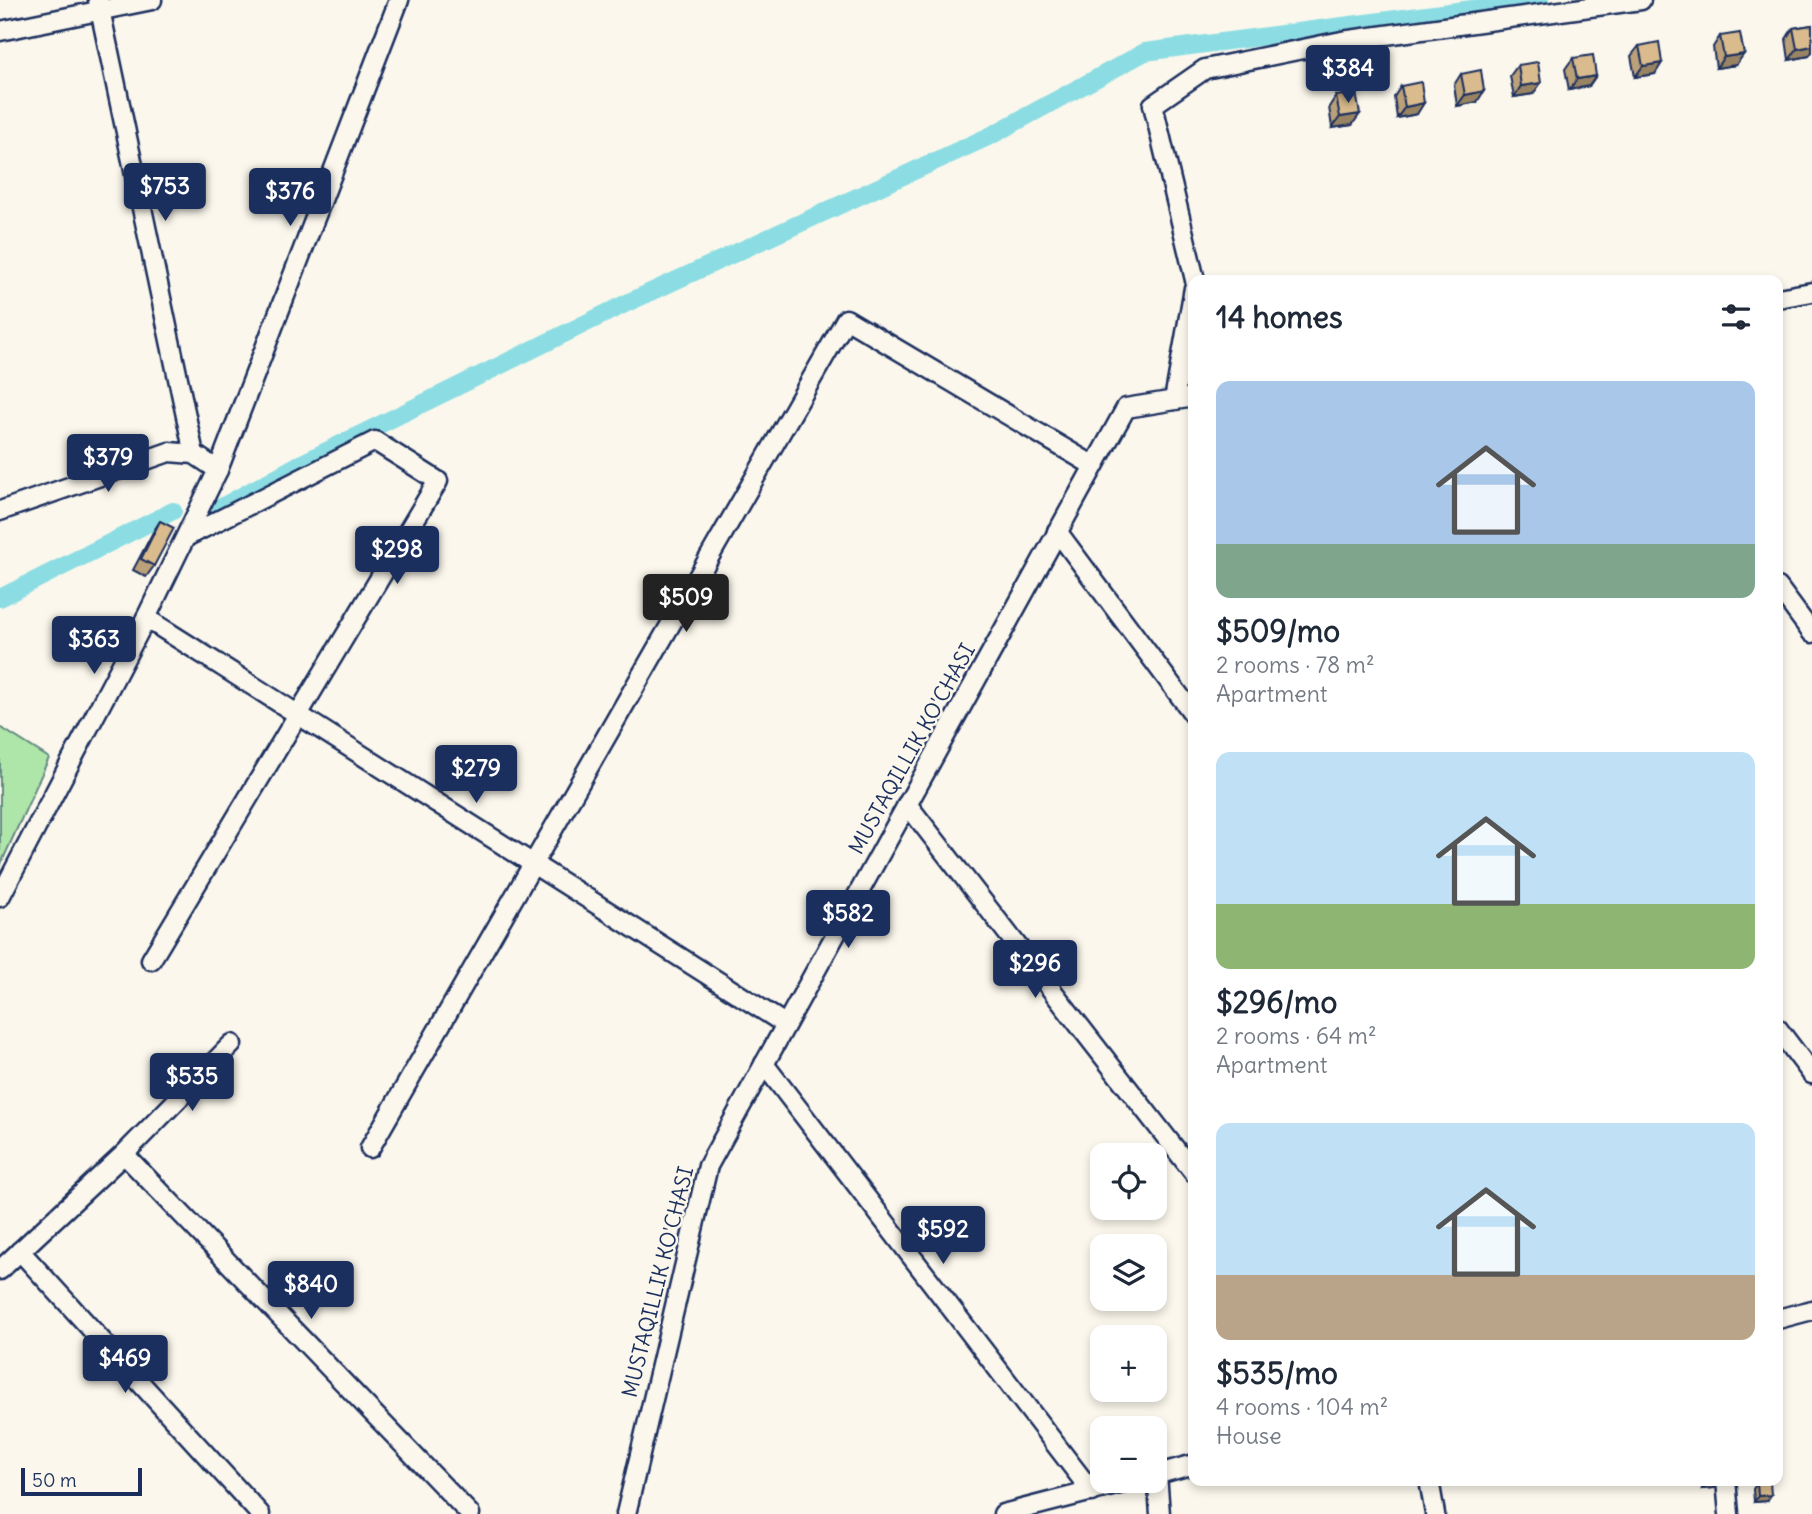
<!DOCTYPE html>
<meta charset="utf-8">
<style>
body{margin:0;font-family:Delius,sans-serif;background:#f6f6f7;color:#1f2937;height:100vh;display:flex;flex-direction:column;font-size:26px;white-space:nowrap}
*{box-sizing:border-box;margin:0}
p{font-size:23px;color:#747a83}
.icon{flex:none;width:38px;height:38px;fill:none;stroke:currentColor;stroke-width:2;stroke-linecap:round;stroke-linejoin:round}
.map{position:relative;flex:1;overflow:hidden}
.side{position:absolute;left:1188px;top:275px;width:595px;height:1211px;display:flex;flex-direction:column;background:#fff;border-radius:14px;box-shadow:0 4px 10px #0003}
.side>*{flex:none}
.tools{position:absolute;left:1090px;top:1143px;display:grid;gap:14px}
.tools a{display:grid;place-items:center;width:77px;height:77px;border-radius:14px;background:#fff;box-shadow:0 4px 10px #0003;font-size:35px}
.scale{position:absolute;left:21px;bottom:18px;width:121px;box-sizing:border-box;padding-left:7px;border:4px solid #1b2f5e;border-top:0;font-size:19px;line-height:24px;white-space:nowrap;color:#1b2f5e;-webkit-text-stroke:5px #fbf7ec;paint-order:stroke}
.price{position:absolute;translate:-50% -60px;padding:0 16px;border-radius:7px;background:#1b2f5e;color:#fff;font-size:23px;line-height:46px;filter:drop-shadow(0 2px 4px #0008)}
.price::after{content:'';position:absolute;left:50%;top:42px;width:21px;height:16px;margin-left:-10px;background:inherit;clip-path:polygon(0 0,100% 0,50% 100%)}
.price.active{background:#222;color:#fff}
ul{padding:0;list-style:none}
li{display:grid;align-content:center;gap:14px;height:371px;padding:0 28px}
li span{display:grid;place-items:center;height:217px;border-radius:14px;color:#555}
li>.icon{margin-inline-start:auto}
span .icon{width:126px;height:126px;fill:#fffc;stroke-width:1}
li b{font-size:30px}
h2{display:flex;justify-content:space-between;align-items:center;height:84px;padding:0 28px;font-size:30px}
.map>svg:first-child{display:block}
.green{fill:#aee5a8;stroke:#648a83;stroke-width:2}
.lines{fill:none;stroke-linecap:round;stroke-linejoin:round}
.canal{stroke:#8cdde3;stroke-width:18}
.minor-casing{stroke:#1b2f5e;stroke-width:23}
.minor{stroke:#fbf7ec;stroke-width:18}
.wall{fill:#bba179;stroke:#1b2f5e;stroke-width:2}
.shaded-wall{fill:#988363;stroke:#1b2f5e;stroke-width:2}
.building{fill:#d9bb8d;stroke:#1b2f5e;stroke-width:2}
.labels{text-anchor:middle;stroke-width:5;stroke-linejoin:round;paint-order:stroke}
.street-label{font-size:21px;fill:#1b2f5e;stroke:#fbf7ec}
</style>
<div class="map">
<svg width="1812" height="1514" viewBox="0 0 1812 1514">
<rect width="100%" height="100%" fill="#fbf7ec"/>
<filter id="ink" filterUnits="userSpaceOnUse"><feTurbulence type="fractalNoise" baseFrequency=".0143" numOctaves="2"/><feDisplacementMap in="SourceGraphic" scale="14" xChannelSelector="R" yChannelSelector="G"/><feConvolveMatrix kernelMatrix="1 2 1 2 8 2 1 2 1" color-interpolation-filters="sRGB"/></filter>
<g filter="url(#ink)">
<polygon class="green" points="0,727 49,758 0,866"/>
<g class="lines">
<g class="canal">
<polyline points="220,508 300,464 629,302 992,135 1145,52 1540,0"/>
<polyline points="0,598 173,511"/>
</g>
<g class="minor-casing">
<g id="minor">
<polyline points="98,0 194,454"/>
<polyline points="0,31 152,0"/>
<polyline points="1195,280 1153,105 1205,69 1342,41 1641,0"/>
<polyline points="1778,298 1812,292"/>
<polyline points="1174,400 1194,288"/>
<polyline points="0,511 169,452 194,454 218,470"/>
<polyline points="1057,531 1194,715"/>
<polyline points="1778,587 1812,633"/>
<polyline points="146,618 785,1024"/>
<polyline points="907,804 1194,1173"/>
<polyline points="0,897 146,618 218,470 399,0"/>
<polyline points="151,960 438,481 375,441 186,537"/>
<polyline points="1778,1029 1812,1074"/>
<polyline points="764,1064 1092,1492"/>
<polyline points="370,1148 846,319 1094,466"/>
<polyline points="124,1154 470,1514"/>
<polyline points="20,1251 260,1514"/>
<polyline points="0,1270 124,1154 232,1044"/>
<polyline points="1778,1319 1812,1310"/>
<polyline points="1157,1474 1160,1514"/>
<polyline points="1155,1475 1194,1464"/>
<polyline points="1429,1480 1435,1514"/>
<polyline points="1726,1480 1729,1514"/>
<polyline points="626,1514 708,1166 1126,408 1194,397"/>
<polyline points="1003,1514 1135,1480"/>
</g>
</g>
<use href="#minor" class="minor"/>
</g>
<g class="wall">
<polygon points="1812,25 1812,52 1809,56 1789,60 1786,39 1793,28"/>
<polygon points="1720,36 1736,65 1716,68 1713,47"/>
<polygon points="1639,46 1655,74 1635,77 1631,56"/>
<polygon points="1573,58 1589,86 1569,90 1565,69"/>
<polygon points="1518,65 1533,94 1514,97 1510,76"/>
<polygon points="1461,74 1477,102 1457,106 1454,85"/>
<polygon points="1401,86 1417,114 1397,118 1394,97"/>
<polygon points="1336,96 1352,125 1332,128 1329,107"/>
<polygon points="160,521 154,566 146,577 133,570 153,532"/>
<polygon points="1701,1480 1718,1480 1714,1488 1702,1489"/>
<polygon points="1757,1483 1767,1501 1754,1502 1753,1489"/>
</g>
<g class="shaded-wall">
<polygon points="1812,46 1812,52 1809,56 1789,60 1797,49"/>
<polygon points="1744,54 1736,65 1716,68 1724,57"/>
<polygon points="1662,63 1655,74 1635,77 1643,66"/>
<polygon points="1596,76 1589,86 1569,90 1577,79"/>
<polygon points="1541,83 1533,94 1514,97 1521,86"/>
<polygon points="1484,91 1477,102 1457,106 1465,95"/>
<polygon points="1424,103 1417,114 1397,118 1405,107"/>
<polygon points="1360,114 1352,125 1332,128 1340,117"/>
<polygon points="1718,1482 1714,1488 1702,1489 1706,1483"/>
<polygon points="1771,1495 1767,1501 1754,1502 1758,1496"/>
</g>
<g class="building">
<polygon points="1812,25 1812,46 1797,49 1793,28"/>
<polygon points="1740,33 1744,54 1724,57 1720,36"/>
<polygon points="1659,42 1662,63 1643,66 1639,46"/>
<polygon points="1593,55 1596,76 1577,79 1573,58"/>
<polygon points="1538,62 1541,83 1521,86 1518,65"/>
<polygon points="1481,70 1484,91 1465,95 1461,74"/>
<polygon points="1421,82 1424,103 1405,107 1401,86"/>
<polygon points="1356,93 1360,114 1340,117 1336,96"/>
<polygon points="160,521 174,528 154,566 141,559"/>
<polygon points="1706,1480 1718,1480 1718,1482 1706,1483"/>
<polygon points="1770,1482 1771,1495 1758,1496 1757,1483"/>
</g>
</g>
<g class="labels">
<g class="street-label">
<text transform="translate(912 749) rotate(-61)" y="7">MUSTAQILLIK KO'CHASI</text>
<text transform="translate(658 1282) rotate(-76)" y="7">MUSTAQILLIK KO'CHASI</text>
</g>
</g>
</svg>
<div class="tools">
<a><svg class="icon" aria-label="locate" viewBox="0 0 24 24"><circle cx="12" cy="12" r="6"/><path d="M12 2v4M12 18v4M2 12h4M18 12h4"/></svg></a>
<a><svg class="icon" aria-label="layers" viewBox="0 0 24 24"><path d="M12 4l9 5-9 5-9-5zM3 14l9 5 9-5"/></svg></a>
<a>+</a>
<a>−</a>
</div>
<div class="scale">50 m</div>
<b class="price" style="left:1348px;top:105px">$384</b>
<b class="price" style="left:165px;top:223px">$753</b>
<b class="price" style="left:290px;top:228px">$376</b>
<b class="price" style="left:108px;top:494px">$379</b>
<b class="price" style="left:397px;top:586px">$298</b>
<b class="price active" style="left:686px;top:634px">$509</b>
<b class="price" style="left:94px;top:676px">$363</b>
<b class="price" style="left:476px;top:805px">$279</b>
<b class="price" style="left:848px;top:950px">$582</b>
<b class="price" style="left:1035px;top:1000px">$296</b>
<b class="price" style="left:192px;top:1113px">$535</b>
<b class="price" style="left:943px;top:1266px">$592</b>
<b class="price" style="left:311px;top:1321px">$840</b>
<b class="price" style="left:125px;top:1395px">$469</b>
<section class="side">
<h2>14 homes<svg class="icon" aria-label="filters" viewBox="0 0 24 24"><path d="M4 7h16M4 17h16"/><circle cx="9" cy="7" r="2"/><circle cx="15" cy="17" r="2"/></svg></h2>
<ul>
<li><span style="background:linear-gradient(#a9c7e8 75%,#7fa58c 0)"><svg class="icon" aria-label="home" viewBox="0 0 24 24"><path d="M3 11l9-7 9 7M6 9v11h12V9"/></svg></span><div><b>$509/mo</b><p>2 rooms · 78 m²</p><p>Apartment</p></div></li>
<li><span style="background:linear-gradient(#bfe0f5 70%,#8fb573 0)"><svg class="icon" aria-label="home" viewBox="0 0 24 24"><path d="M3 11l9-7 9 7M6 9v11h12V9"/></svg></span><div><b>$296/mo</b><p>2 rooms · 64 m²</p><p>Apartment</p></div></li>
<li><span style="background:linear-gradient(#bfe0f5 70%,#b9a48a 0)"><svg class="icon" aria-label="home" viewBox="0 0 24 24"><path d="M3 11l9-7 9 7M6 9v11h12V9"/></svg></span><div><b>$535/mo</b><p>4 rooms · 104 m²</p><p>House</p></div></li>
</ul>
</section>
</div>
